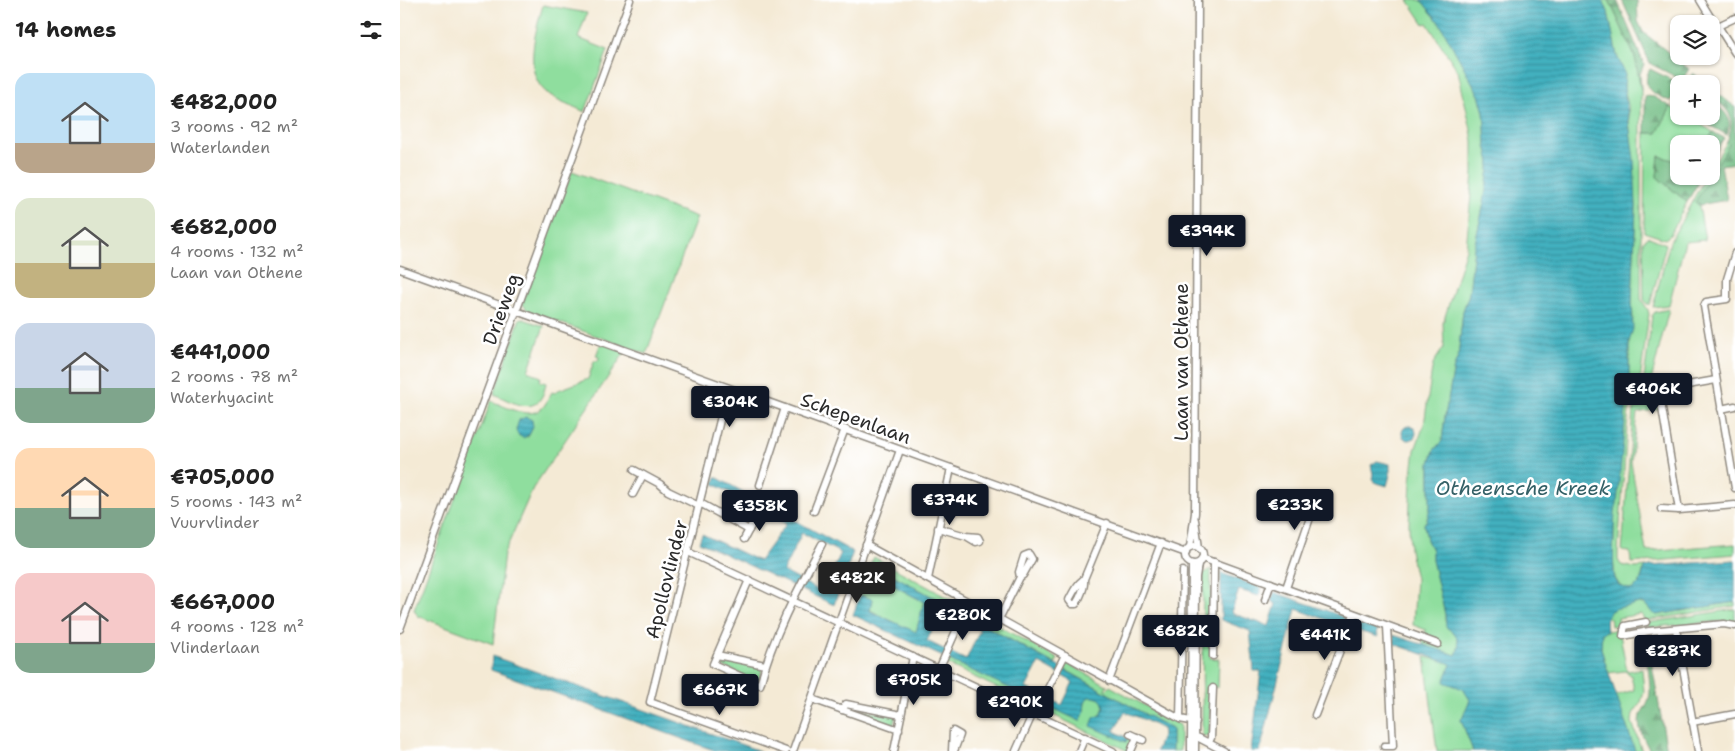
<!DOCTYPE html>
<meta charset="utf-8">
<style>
body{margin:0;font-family:"Shantell Sans",sans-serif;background:#f6f6f6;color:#222;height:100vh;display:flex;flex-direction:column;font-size:19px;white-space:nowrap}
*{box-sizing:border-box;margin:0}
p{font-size:16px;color:#767676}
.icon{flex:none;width:28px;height:28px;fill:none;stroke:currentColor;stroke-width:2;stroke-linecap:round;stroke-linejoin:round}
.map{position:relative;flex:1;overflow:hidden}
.drawer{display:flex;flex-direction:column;background:#fff;width:400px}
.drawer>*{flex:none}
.fabs{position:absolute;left:1270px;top:15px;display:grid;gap:10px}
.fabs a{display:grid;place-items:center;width:50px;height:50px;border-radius:10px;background:#fff;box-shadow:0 1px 4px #0004;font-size:25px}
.price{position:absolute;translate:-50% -42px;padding:0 11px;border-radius:5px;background:#111827;color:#fff;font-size:16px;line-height:32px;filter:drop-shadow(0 1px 2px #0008)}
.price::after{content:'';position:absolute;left:50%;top:30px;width:15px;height:11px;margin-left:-8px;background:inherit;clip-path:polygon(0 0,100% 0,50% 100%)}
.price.on{background:#222;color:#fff}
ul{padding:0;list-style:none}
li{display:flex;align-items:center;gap:15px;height:125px;padding:0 15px}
li span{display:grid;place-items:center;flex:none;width:140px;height:100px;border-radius:15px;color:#555}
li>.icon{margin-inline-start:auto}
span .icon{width:60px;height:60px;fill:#fffc;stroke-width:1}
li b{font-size:21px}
h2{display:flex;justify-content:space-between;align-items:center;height:60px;padding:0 15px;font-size:21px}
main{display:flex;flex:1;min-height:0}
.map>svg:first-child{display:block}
.green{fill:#8fde9e;stroke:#5d8464;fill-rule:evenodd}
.forest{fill:url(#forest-firs);stroke:#4f7458}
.water{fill:url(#water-rules);stroke:#366e75;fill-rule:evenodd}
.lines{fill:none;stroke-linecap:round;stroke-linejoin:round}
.minor-casing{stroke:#908a80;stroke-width:9}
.minor{stroke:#fff;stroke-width:6}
.labels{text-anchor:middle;stroke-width:5;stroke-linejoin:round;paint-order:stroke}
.street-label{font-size:19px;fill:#2b2b2b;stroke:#fff}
.water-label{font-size:20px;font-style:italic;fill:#346066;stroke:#fff}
</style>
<main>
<section class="drawer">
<h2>14 homes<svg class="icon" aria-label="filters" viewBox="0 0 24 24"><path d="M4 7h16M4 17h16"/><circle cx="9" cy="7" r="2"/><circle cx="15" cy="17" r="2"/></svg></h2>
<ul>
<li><span style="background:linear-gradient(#bfe0f5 70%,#b9a48a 0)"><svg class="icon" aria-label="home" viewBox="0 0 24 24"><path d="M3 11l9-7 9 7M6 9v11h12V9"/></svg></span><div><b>€482,000</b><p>3 rooms · 92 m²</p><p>Waterlanden</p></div></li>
<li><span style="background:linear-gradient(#dfe7d0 65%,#c2b280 0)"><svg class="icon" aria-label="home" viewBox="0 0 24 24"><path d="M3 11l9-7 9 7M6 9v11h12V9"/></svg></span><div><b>€682,000</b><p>4 rooms · 132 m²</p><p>Laan van Othene</p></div></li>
<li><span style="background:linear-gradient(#c9d6e8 65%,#7fa58c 0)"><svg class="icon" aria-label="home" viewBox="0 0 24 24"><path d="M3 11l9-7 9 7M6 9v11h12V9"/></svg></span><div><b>€441,000</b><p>2 rooms · 78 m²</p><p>Waterhyacint</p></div></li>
<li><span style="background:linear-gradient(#ffd9b3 60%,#7fa58c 0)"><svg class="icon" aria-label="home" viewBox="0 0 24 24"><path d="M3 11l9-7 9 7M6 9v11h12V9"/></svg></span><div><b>€705,000</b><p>5 rooms · 143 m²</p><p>Vuurvlinder</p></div></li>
<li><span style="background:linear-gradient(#f6c9c9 70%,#7fa58c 0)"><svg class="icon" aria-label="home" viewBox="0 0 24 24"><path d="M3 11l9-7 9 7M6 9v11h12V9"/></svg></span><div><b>€667,000</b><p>4 rooms · 128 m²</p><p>Vlinderlaan</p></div></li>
</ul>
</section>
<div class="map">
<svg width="1335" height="751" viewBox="0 0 1335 751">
<defs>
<pattern id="forest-firs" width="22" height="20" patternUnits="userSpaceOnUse" patternTransform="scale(1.25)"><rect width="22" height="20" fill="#73bd85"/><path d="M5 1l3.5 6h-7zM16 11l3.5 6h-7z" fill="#5f9a6d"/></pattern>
<pattern id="water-rules" width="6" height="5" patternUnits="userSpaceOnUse" patternTransform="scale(1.25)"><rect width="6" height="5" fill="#42b0bf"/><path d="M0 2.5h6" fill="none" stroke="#378f9b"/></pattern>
</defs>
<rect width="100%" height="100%" fill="#fff"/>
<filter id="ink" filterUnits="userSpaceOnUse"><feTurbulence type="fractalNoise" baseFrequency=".02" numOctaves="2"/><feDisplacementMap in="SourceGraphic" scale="10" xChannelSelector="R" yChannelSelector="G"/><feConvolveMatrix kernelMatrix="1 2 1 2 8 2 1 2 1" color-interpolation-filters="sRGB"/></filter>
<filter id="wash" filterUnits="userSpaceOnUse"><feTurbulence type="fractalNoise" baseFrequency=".0096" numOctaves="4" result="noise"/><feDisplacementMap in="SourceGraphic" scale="20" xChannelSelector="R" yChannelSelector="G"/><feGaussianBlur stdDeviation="1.12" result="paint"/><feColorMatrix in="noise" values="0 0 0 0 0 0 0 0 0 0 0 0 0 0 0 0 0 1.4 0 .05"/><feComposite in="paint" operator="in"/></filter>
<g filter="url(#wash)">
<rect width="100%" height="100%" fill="#f4ead5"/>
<g class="green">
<path d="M1008 0H1021L1039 22 1079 95 1084 112 1086 145 1090 162 1084 203 1074 248 1069 294 1063 311 1058 357 1054 367 1045 416 1042 441C1017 463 1040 501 1024 524L1027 540 1032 550V560L1045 614V621C1054 635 1063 638 1056 655L1024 646 1023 640 1026 630 1013 625 1016 579 1010 550 1009 524 1011 481 1015 450 1024 425 1032 369 1034 362 1044 347 1043 323 1066 249 1073 173V141L1070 125 1058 71 1027 23 1024 24Z"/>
<polygon points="1203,0 1209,0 1235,57 1241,90 1241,299 1248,310 1249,314 1239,388 1229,411 1227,427 1218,552 1218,560 1221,565 1235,568 1247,567 1243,572 1239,584 1231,590 1220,586 1215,578 1212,548 1214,542 1214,508 1227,400 1229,396 1229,342 1233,318 1232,303 1236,206 1228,105 1224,87 1225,74 1217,56 1208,12"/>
<path d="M143 5 187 13 178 38 208 50 185 112C173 106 158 101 147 93 122 73 136 30 143 5Z"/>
<polygon points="1271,107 1279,112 1279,116 1287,116 1313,132 1306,144 1279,144 1279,162 1259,156 1257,177 1287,202 1270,235 1265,239 1244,232 1245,133 1257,133"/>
<polygon points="1327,142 1329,144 1311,175 1311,168"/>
<polygon points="172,171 297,217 246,354 128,311 122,303"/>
<polygon points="1306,176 1311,176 1296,202 1299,205 1305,240 1285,242 1269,305 1253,307 1270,242"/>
<polygon points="1249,237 1266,244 1250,305 1248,305 1244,300 1243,241"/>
<polygon points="1269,309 1249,389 1246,389 1243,386 1252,316 1255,312"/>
<path d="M120 318 144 326 128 371 141 377 140 381 146 383C145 388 144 394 141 398 131 415 106 399 94 394Z"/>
<path d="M204 344 225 352 133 488 121 515 104 554 93 644 18 616 14 610 91 401C105 406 131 422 144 406 147 402 149 397 152 392L155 393 156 391 188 379 194 361H198L199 357 196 356 200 345ZM133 427 128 437 118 435 116 430Z"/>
<polygon points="1243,393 1256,393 1259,409 1237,413 1231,462 1246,551 1335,544 1335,554 1231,563 1230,552 1222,551 1233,411 1240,395"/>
<polygon points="474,557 658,659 655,664 471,563"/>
<polygon points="811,569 810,658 819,659 818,687 811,687 809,736 802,736 803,574"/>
<path d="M467 578C468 582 473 586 477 586L482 582H487L524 602 516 633 470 610 472 599 460 595Z"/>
<polygon points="1335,602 1335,606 1245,621 1241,614 1218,618 1219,625 1211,626 1210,618 1206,618 1212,609 1239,603 1246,605 1252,613 1257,615"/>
<polygon points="1335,609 1335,622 1326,621 1252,627 1248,626 1247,623"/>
<polygon points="1219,629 1227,671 1242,669 1244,692 1241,702 1233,714 1232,722 1242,751 1235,751 1215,696 1234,690 1231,675 1225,671 1208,673 1201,648 1202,632"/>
<polygon points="1025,657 1034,659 1035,657 1052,664 1070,700 1061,720 1073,751 1037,751"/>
<path d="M546 658 680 721C681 718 683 716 684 713 685 706 683 693 697 697 702 699 703 703 704 707L701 715 694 718 726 742 730 736 732 738 728 751 545 663Z"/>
<polygon points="318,659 359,667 362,670 359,680 356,680 317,664"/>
<polygon points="667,663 707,685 705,689 707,689 710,686 780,725 780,751 772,751 772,729 664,669"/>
<polygon points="446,707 496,716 493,726 446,709"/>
</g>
<g class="forest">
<polygon points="1209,0 1217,0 1244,64 1240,74 1241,90 1235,57"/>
<polygon points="1222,0 1237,0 1238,21 1243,32 1289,69 1282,80 1251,64 1249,61"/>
<path d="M1250 69 1280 84 1270 101C1256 96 1239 87 1250 69Z"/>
<polygon points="1293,73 1306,84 1287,83"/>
<path d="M1311 88 1335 107V163L1321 165 1327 200 1299 205 1295 202 1329 144 1327 142C1335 118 1332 111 1311 97Z"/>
<polygon points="1246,96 1254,97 1271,107 1257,133 1245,133 1245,98"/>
<path d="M1311 101C1326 112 1333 117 1327 135L1293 116H1311Z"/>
<polygon points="1313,132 1324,138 1311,161 1311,144 1306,144"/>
<polygon points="1259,156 1279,162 1279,176 1302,176 1287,202 1257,177"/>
<path d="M1243 635 1247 636 1267 751H1250C1245 741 1235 725 1241 714 1245 707 1249 702 1250 693 1250 674 1246 654 1243 635Z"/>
</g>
<g class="water">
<path d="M1021 0H1203L1208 12 1217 56 1225 74 1224 87 1234 159 1236 206 1232 303 1233 329 1229 342V396L1227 400 1217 504C1213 510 1213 565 1214 575 1215 579 1217 583 1220 586L1231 590 1239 584 1245 568 1250 566 1335 560V602L1256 615C1250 612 1248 604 1241 603 1237 603 1233 605 1229 606 1211 609 1204 610 1207 631L1202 633 1201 648 1204 659 1235 751H1073L1061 720 1070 700 1063 689 1044 682 1051 664 994 644 993 635 1056 655C1062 642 1057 635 1046 627L1045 614 1032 560V550L1027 540 1024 524 1027 520 1030 508V463L1034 450 1042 441 1045 416 1054 367 1058 357 1063 311 1069 294 1074 248 1084 203 1090 162 1086 145 1084 112 1079 95 1039 22Z"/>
<polygon points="126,417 132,420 133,427 129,435 123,438 118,435 116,430 119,420"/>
<circle cx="1009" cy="433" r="7"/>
<polygon points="977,461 990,464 990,475 987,486 974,482 972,479 973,474 971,465"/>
<path d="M316 477 453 552 434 605 299 542 302 534 359 561 386 524 314 484ZM402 533 441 553 422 592 383 571Z"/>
<path d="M471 563 772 729V751H756L763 734 762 729 745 720 725 712 714 731 728 738 726 742 691 726 694 718 701 715 704 707C703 703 702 699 697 698 683 693 685 706 684 713 683 716 682 718 680 721L453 615 460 595 472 599 470 611 516 632 524 602 487 582H482L476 586C463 578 468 575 471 563ZM541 611 580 630 566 660 527 641ZM639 663 673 682 662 705 626 688Z"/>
<polygon points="821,573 862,588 859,596 839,590 831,613 869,626 876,604 871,601 874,592 945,617 942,625 896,609 860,751 851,751 861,671 854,671 850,631 821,620"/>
<polygon points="957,622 977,629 978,637 955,630"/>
<polygon points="92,656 360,751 316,751 91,670"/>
</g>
</g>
<g filter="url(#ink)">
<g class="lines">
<g class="minor-casing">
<g id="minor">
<polyline points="1300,0 1314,23 1318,26 1335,18"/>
<polyline points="1318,26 1335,53"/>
<polyline points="1335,253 1327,279 1327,299 1306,302 1304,306 1335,488"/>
<polyline points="0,269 786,553"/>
<polyline points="328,388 250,702 386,751"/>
<polyline points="1321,409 1335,406"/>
<polyline points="234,470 260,484 268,491 299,506"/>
<polyline points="360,485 385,408"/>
<polyline points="233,494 243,475"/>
<polyline points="300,503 349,530"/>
<polyline points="1261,509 1279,510 1335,505"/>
<polyline points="1279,510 1259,390 1316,380"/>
<polyline points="414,511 445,429"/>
<polyline points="795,520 799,548"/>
<polyline points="538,528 566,536 576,542 580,541 578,537 566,536"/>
<polyline points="344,539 357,515"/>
<polyline points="466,545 780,719 796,722"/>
<circle cx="794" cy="555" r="9"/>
<polyline points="790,547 795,513 798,0"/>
<polyline points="288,552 713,751"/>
<polyline points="802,558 1038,644"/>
<polyline points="528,579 551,468"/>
<path d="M684 579C677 584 673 592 669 600L672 604H676C680 598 685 587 684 579L707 523"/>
<path d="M349 580 313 664 360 685C373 635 398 589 422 544"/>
<polyline points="886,588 913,509 922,504 927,504"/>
<polyline points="865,600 871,583"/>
<polyline points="599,619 620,577 623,575 632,559 629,554 624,556 619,572 620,577"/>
<polyline points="1246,622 1225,626 1223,636 1249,631 1324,624 1335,626"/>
<polyline points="0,629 230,0"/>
<polyline points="1276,629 1298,751"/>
<polyline points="317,655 365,665"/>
<polyline points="813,656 814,562"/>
<polyline points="539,669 560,622"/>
<polyline points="709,681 761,543"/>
<polyline points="644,696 665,655"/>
<polyline points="412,699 499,730"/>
<polyline points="442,710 446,704 501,715"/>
<polyline points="915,715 954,614"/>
<polyline points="780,719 783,571"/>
<polyline points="1292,722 1335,714"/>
<polyline points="730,734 743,740"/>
<polyline points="792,736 799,738 824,751"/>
<polyline points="809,742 811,738 813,688"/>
<polyline points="984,746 993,746 987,626"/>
<polyline points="393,751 500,450"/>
<polyline points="494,751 513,657"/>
<polyline points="552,751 553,731 560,735 554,751"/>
<polyline points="616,751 633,713"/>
<polyline points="679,751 685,737"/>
<polyline points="731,751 737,737"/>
<polyline points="791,751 792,564"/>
<polyline points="795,751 796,577 798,564"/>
</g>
</g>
<use href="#minor" class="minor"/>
</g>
</g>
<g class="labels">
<g class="street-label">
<text transform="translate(101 309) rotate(-70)" y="7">Drieweg</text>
<text transform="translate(781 362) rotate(-90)" y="7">Laan van Othene</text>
<text transform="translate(456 418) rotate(20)" y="7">Schepenlaan</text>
<text transform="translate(266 579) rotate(-76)" y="7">Apollovlinder</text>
</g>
<g class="water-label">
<text x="1123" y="495">Otheensche Kreek</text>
</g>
</g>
</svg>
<div class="fabs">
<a><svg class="icon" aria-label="layers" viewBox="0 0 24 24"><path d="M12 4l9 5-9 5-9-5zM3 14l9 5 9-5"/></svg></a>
<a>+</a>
<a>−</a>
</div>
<b class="price" style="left:807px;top:257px">€394K</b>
<b class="price" style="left:1253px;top:415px">€406K</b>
<b class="price" style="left:330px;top:428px">€304K</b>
<b class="price" style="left:550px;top:526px">€374K</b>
<b class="price" style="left:895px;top:531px">€233K</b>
<b class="price" style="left:360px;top:532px">€358K</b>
<b class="price on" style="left:457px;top:604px">€482K</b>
<b class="price" style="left:563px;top:641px">€280K</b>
<b class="price" style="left:781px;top:657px">€682K</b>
<b class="price" style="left:925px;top:661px">€441K</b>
<b class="price" style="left:1273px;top:677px">€287K</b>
<b class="price" style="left:514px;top:706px">€705K</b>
<b class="price" style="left:320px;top:716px">€667K</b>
<b class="price" style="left:615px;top:728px">€290K</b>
</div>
</main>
